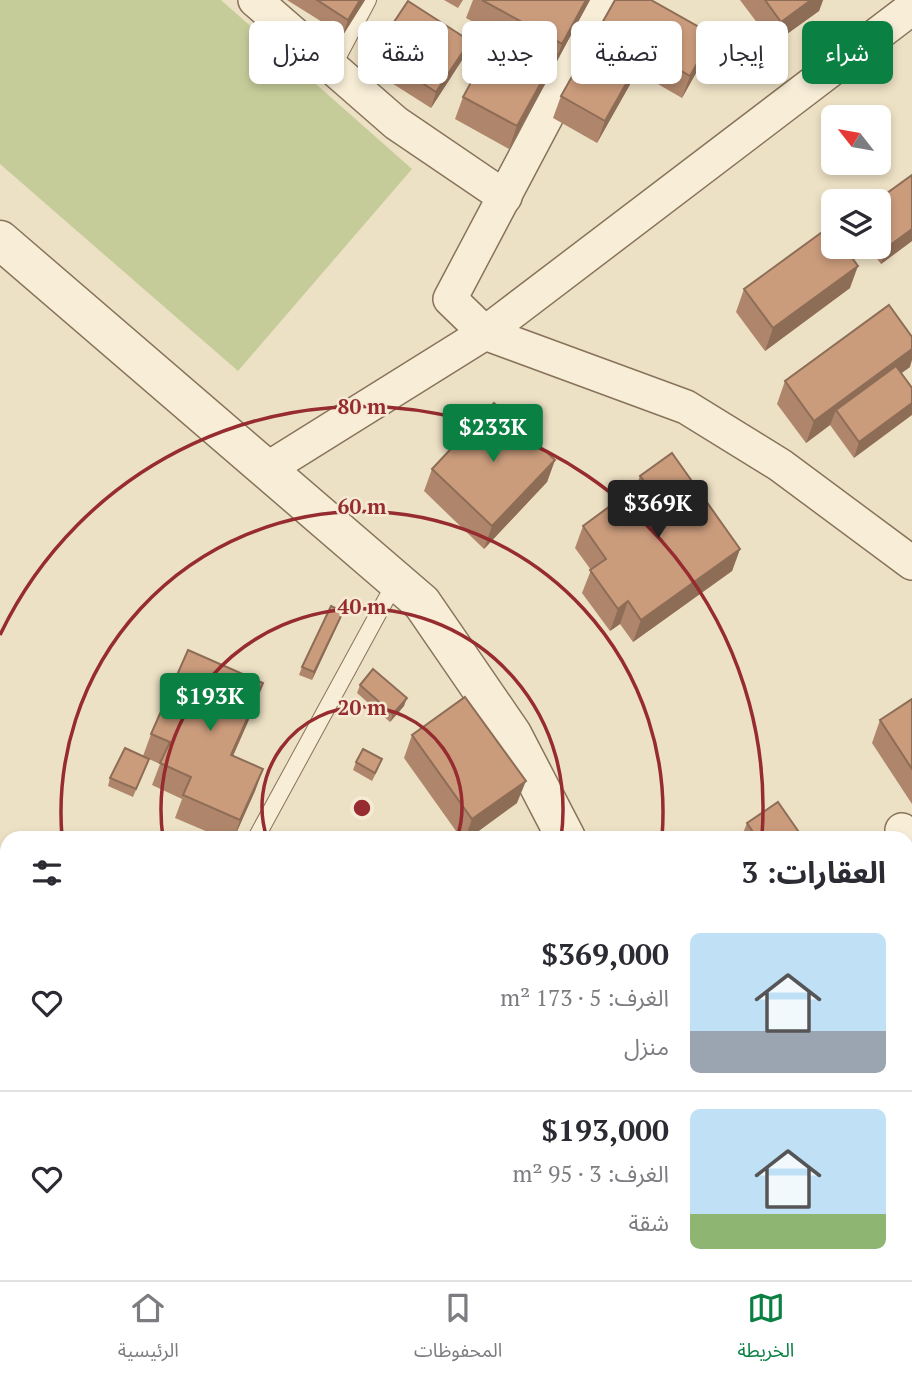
<!DOCTYPE html>
<html lang="ar">
<meta charset="utf-8">
<style>
body{margin:0;font-family:"PT Serif","Noto Sans Arabic",serif;background:#f2f2f3;color:#2b2b33;direction:rtl;height:100vh;display:flex;flex-direction:column;font-size:26px;white-space:nowrap}
*{box-sizing:border-box;margin:0}
p{font-size:23px;color:#7c7c81}
.icon{flex:none;width:38px;height:38px;fill:none;stroke:currentColor;stroke-width:2;stroke-linecap:round;stroke-linejoin:round}
.map{position:relative;flex:1;overflow:hidden;direction:ltr}
.sheet{position:absolute;left:0px;top:831px;width:914px;height:450px;display:flex;flex-direction:column;background:#fff;border-radius:21px 21px 0 0;box-shadow:0 4px 10px #0003;direction:rtl}
.sheet>*{flex:none}
.banner{position:absolute;left:21px;top:21px;width:872px;height:63px;direction:rtl;display:flex;gap:14px}
.needle{width:46px;rotate:301deg}
.controls{position:absolute;left:821px;top:105px;display:grid;gap:14px}
.controls a{display:grid;place-items:center;width:70px;height:70px;border-radius:10px;background:#fff;box-shadow:0 4px 10px #0003;font-size:35px}
.price{position:absolute;translate:-50% -60px;padding:0 16px;border-radius:7px;background:#0b8043;color:#fff;font-size:23px;line-height:46px;filter:drop-shadow(0 2px 4px #0008)}
.price::after{content:'';position:absolute;left:50%;top:42px;width:21px;height:16px;margin-left:-10px;background:inherit;clip-path:polygon(0 0,100% 0,50% 100%)}
.price.current{background:#222;color:#fff}
ul{padding:0;list-style:none}
li{display:flex;align-items:center;gap:21px;height:175px;padding:0 28px}
li+li{border-top:2px solid #e1e1e2}
li span{display:grid;place-items:center;flex:none;width:196px;height:140px;border-radius:10px;color:#555}
li>.icon{margin-inline-start:auto}
span .icon{width:84px;height:84px;fill:#fffc;stroke-width:1}
li b{font-size:30px}
h2{display:flex;justify-content:space-between;align-items:center;height:84px;padding:0 28px;font-size:30px}
.tag{padding:0 24px;border-radius:10px;background:#fff;box-shadow:0 4px 10px #0003;font-size:24px;line-height:63px}
.tag.current{background:#0b8043;color:#fff}
.menu{display:flex;justify-content:space-around;align-items:center;height:98px;border-top:2px solid #e1e1e2;background:#fff;font-size:19px;color:#7c7c81}
.menu a{display:grid;justify-items:center;gap:4px}
.menu .current{color:#0b8043}
.map>svg:first-child{display:block}
.green{fill:#c6cc99}
.lines{fill:none;stroke-linecap:round;stroke-linejoin:round}
.service-casing{stroke:#88735b;stroke-width:18}
.minor-casing{stroke:#88735b;stroke-width:36}
.tertiary-casing{stroke:#88735b;stroke-width:41}
.service{stroke:#f8eed8;stroke-width:16}
.minor{stroke:#f8eed8;stroke-width:33}
.tertiary{stroke:#f8eed8;stroke-width:38}
.wall{fill:#af866b}
.shaded-wall{fill:#8e6d57}
.building{fill:#cb9c7c;stroke:#8e6d57;stroke-width:2}
.ring{fill:none;stroke:#962c2f;stroke-width:3.5}
.centre{fill:#962c2f;stroke:#f5ebd5;stroke-width:3.5}
.ring-label{font-size:21px;text-anchor:middle;font-weight:bold;fill:#962c2f;stroke:#f5ebd5;stroke-width:5;stroke-linejoin:round;paint-order:stroke}
</style>
<div class="map">
<svg width="912" height="1280" viewBox="0 0 912 1280">
<rect width="100%" height="100%" fill="#ede1c5"/>
<polygon class="green" points="0,0 221,0 412,169 238,371 0,164"/>
<g class="lines">
<g class="service-casing">
<g id="service">
<polyline points="332,68 368,0"/>
<polyline points="256,838 396,581"/>
</g>
</g>
<g class="minor-casing">
<g id="minor">
<polyline points="255,0 396,123 505,197"/>
<polyline points="608,0 450,299 485,333 912,8"/>
<polyline points="267,469 485,333 686,407 780,465 912,563"/>
<polyline points="902,830 912,848"/>
<polyline points="906,1141 912,1137"/>
<polyline points="495,1280 502,1274"/>
</g>
</g>
<g class="tertiary-casing">
<g id="tertiary">
<polyline points="0,240 422,603 512,734 566,838"/>
<polyline points="711,1274 712,1280"/>
</g>
</g>
<use href="#service" class="service"/>
<use href="#minor" class="minor"/>
<use href="#tertiary" class="tertiary"/>
</g>
<g class="wall">
<polygon points="287,0 365,0 343,35"/>
<polygon points="444,0 463,0 458,8"/>
<polygon points="473,0 590,0 554,66 553,66 549,77 509,149 455,119 463,97 497,35 466,18"/>
<polygon points="615,0 713,35 705,57 682,98 637,72 597,143 553,118 561,96"/>
<polygon points="740,0 823,0 819,11 773,44"/>
<polygon points="374,52 464,57 431,108 368,68"/>
<polygon points="878,201 912,241 881,264 868,247 878,247"/>
<polygon points="850,288 765,351 736,312 744,289"/>
<polygon points="910,367 901,373 854,458 830,425 806,443 777,404 785,381"/>
<polygon points="555,460 547,482 484,549 424,491 432,469"/>
<polygon points="640,476 740,549 732,571 633,642 620,624 610,631 582,593 591,570 575,548 583,526 636,487"/>
<polygon points="343,612 312,680 299,675 302,667"/>
<polygon points="263,683 255,706 233,756 263,769 255,791 234,838 222,838 175,818 182,799 152,785 160,764 149,759 133,797 108,786 110,778 143,756 151,734"/>
<polygon points="360,685 404,706 390,722 357,693"/>
<polygon points="912,699 912,804 872,743 880,720"/>
<polygon points="412,735 517,803 469,838 461,838 404,758"/>
<polygon points="356,762 379,767 372,781 353,770"/>
<polygon points="747,823 803,838 741,838"/>
<polygon points="7,1274 83,1274 80,1280 24,1280"/>
<polygon points="291,1274 328,1274 324,1280 297,1280 290,1275"/>
<polygon points="535,1274 695,1274 693,1280 533,1280"/>
</g>
<g class="shaded-wall">
<polygon points="360,0 365,0 343,35 348,20"/>
<polygon points="586,0 590,0 554,66 562,44"/>
<polygon points="811,0 823,0 819,11 773,44 781,22"/>
<polygon points="713,35 705,57 682,98 690,76"/>
<polygon points="470,41 464,57 431,108 436,92"/>
<polygon points="645,50 637,72 597,143 605,121"/>
<polygon points="557,54 549,77 509,149 517,126"/>
<polygon points="912,229 912,241 881,264 886,248"/>
<polygon points="858,266 850,288 765,351 773,328"/>
<polygon points="912,349 912,360 910,367 841,417 836,410 830,425 806,443 814,421"/>
<polygon points="912,403 912,415 854,458 859,442"/>
<polygon points="555,460 547,482 484,549 492,526"/>
<polygon points="740,549 732,571 633,642 641,620"/>
<polygon points="628,601 620,624 610,631 618,609"/>
<polygon points="343,612 340,620 312,680 314,672"/>
<polygon points="263,683 255,706 223,778 231,755"/>
<polygon points="407,698 404,706 390,722 393,714"/>
<polygon points="263,769 255,791 234,838 240,820"/>
<polygon points="526,781 517,803 469,838 465,838 472,819"/>
<polygon points="692,1274 695,1274 693,1280 686,1280"/>
</g>
<g class="building">
<polygon points="317,0 360,0 348,20"/>
<polygon points="482,0 586,0 562,44"/>
<polygon points="615,0 651,0 713,35 690,76 645,50 605,121 561,96"/>
<polygon points="765,0 811,0 781,22"/>
<polygon points="408,1 470,41 436,92 374,52"/>
<polygon points="503,24 557,54 517,126 463,97"/>
<polygon points="912,175 912,229 886,248 878,238 878,201 876,201"/>
<polygon points="829,227 833,232 833,247 844,247 858,266 773,328 744,289"/>
<polygon points="889,305 912,337 912,349 814,421 785,381"/>
<polygon points="896,366 912,388 912,403 859,442 836,410"/>
<polygon points="494,403 555,460 492,526 432,469"/>
<polygon points="672,453 740,549 641,620 628,601 618,609 590,570 606,559 583,526 644,481 640,476"/>
<polygon points="331,606 343,612 314,672 302,667"/>
<polygon points="188,650 263,683 231,755 263,769 240,820 183,795 191,777 160,763 170,742 151,734"/>
<polygon points="373,669 407,698 393,714 360,685"/>
<polygon points="465,697 526,781 472,819 412,735"/>
<polygon points="912,699 912,769 880,720"/>
<polygon points="125,748 149,759 136,789 110,778"/>
<polygon points="363,749 382,759 375,773 356,762"/>
<polygon points="778,802 803,838 757,838 747,823"/>
<polygon points="558,834 560,838 547,838"/>
<polygon points="6,1265 7,1274 21,1274 19,1280 0,1280"/>
<polygon points="47,1274 80,1274 77,1280 57,1280"/>
<polygon points="109,1274 166,1274 176,1280 105,1280"/>
<polygon points="303,1274 325,1274 321,1280 311,1280"/>
<polygon points="556,1274 692,1274 686,1280 563,1280"/>
<polygon points="31,1275 39,1280 28,1280"/>
</g>
<g class="ring">
<path d="M267 838A100 100 0 1 1 457 838"/>
<path d="M163 838A201 201 0 1 1 561 838"/>
<path d="M62 837A301 301 0 1 1 662 837"/>
<path d="M0 635A401 401 0 0 1 762 836"/>
</g>
<circle cx="362" cy="808" r="10" class="centre"/>
<g class="ring-label">
<text x="362" y="414">80 m</text>
<text x="362" y="514">60 m</text>
<text x="362" y="614">40 m</text>
<text x="362" y="715">20 m</text>
</g>
</svg>
<div class="controls">
<a><svg class="needle" viewBox="-14 -14 28 28"><path d="M0-13l5 13h-10z" fill="#e53935"/><path d="M0 13l5-13h-10z" fill="#7c7c81"/></svg></a>
<a><svg class="icon" aria-label="layers" viewBox="0 0 24 24"><path d="M12 4l9 5-9 5-9-5zM3 14l9 5 9-5"/></svg></a>
</div>
<b class="price" style="left:493px;top:464px">$233K</b>
<b class="price current" style="left:658px;top:540px">$369K</b>
<b class="price" style="left:210px;top:733px">$193K</b>
<div class="banner">
<a class="tag current">شراء</a>
<a class="tag">إيجار</a>
<a class="tag">تصفية</a>
<a class="tag">جديد</a>
<a class="tag">شقة</a>
<a class="tag">منزل</a>
</div>
<section class="sheet">
<h2>العقارات: 3<svg class="icon" aria-label="filters" viewBox="0 0 24 24"><path d="M4 7h16M4 17h16"/><circle cx="9" cy="7" r="2"/><circle cx="15" cy="17" r="2"/></svg></h2>
<ul>
<li><span style="background:linear-gradient(#bfe0f5 70%,#9aa5b1 0)"><svg class="icon" aria-label="home" viewBox="0 0 24 24"><path d="M3 11l9-7 9 7M6 9v11h12V9"/></svg></span><div><b>$369,000</b><p>الغرف: 5 · 173 m²</p><p>منزل</p></div><svg class="icon" aria-label="heart" viewBox="0 0 24 24"><path d="M12 20l-8-8c-3-5 5-10 8-4 3-6 11-1 8 4z"/></svg></li>
<li><span style="background:linear-gradient(#bfe0f5 75%,#8fb573 0)"><svg class="icon" aria-label="home" viewBox="0 0 24 24"><path d="M3 11l9-7 9 7M6 9v11h12V9"/></svg></span><div><b>$193,000</b><p>الغرف: 3 · 95 m²</p><p>شقة</p></div><svg class="icon" aria-label="heart" viewBox="0 0 24 24"><path d="M12 20l-8-8c-3-5 5-10 8-4 3-6 11-1 8 4z"/></svg></li>
</ul>
</section>
</div>
<nav class="menu">
<a class="current"><svg class="icon" aria-label="map" viewBox="0 0 24 24"><path d="M3 6l6-2 6 2 6-2v14l-6 2-6-2-6 2zM9 4v14M15 6v14"/></svg>الخريطة</a>
<a><svg class="icon" aria-label="saved" viewBox="0 0 24 24"><path d="M7 4h10v16l-5-4-5 4z"/></svg>المحفوظات</a>
<a><svg class="icon" aria-label="home" viewBox="0 0 24 24"><path d="M3 11l9-7 9 7M6 9v11h12V9"/></svg>الرئيسية</a>
</nav>
